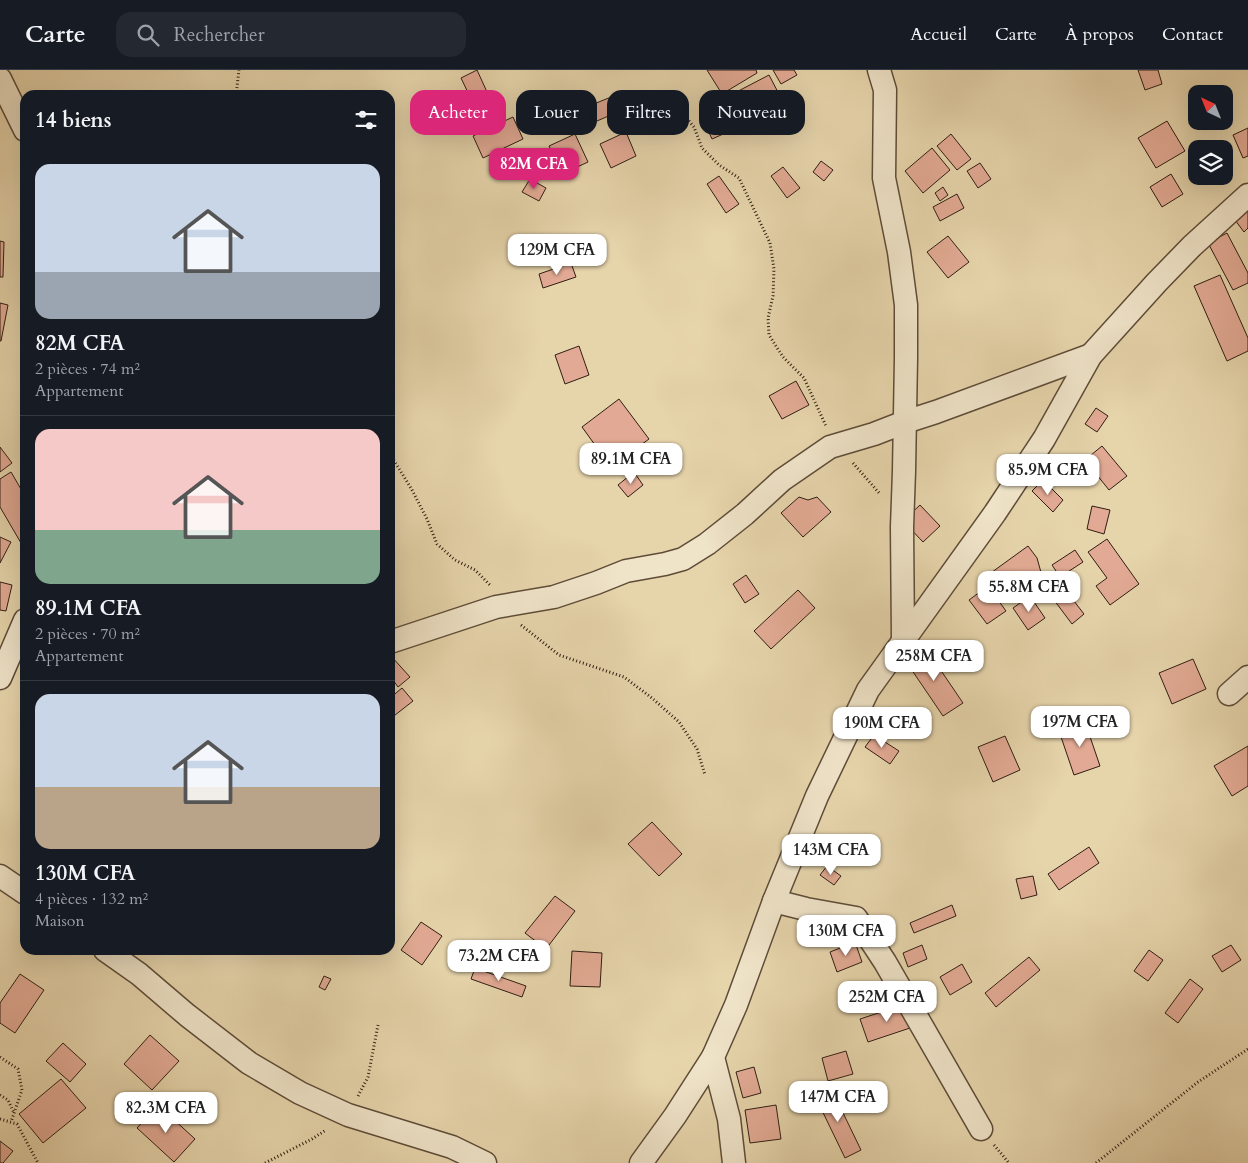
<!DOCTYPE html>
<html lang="fr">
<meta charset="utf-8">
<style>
body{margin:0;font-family:Cardo,serif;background:#242831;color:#f1f3f6;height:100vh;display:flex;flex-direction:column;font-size:19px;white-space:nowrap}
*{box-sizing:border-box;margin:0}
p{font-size:16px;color:#9ea1a6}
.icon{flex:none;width:28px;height:28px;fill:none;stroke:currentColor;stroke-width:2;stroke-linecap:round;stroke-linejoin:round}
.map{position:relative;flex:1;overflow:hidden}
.panel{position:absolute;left:20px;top:20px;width:375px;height:865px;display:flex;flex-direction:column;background:#171b24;border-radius:15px;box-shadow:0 5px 20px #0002}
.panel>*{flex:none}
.guide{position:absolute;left:410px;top:20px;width:475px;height:45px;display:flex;gap:10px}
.needle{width:32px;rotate:317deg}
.buttons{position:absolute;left:1188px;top:15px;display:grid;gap:10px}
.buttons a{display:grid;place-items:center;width:45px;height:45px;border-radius:10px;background:#171b24;box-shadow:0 5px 20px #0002;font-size:25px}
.price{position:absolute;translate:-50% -42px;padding:0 11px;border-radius:10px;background:#fff;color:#222;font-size:16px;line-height:32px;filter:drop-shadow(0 1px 2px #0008)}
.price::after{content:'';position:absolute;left:50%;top:30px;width:15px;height:11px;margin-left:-8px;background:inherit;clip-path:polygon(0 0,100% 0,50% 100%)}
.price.selected{background:#db2777;color:#fff}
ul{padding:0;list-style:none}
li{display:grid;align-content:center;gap:10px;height:265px;padding:0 15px}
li+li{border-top:1px solid #363941}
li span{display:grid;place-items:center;height:155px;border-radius:15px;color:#555}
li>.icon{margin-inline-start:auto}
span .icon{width:90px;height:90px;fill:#fffc;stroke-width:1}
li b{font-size:21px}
h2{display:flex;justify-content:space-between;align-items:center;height:60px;padding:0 15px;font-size:21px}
.chip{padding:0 18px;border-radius:15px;background:#171b24;box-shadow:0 5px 20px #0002;font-size:18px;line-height:45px}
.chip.selected{background:#db2777;color:#fff}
header{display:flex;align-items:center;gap:30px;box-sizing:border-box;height:70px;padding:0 25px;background:#171b24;border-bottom:1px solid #363941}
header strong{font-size:24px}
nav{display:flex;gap:28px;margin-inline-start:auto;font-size:18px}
.search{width:350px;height:45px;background:#242831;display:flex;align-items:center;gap:12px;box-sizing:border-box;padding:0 18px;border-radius:15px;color:#9ea1a6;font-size:19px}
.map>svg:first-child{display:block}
.building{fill:#e2aa94;stroke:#301e12}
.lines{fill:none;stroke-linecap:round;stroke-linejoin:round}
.minor-casing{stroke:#5e4c38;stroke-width:25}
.path{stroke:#301e12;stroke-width:3;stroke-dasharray:1 2.5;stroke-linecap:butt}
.minor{stroke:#efe3c8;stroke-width:22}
</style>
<header>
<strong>Carte</strong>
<div class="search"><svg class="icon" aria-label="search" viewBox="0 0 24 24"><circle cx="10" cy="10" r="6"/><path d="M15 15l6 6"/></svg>Rechercher</div>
<nav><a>Accueil</a><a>Carte</a><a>À propos</a><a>Contact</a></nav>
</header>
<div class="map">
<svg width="1248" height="1093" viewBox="0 0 1248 1093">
<rect width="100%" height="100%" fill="#e6d4ab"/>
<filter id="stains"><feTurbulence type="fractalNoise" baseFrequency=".004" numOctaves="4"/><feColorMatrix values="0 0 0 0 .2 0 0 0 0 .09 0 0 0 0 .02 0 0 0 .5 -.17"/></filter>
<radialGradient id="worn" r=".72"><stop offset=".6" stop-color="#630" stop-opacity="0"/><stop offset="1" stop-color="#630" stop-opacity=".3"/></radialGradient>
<g class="building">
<polygon points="477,0 497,44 482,52 461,8"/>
<polygon points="707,0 756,0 757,3 722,24"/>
<polygon points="773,0 794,0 797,5 781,14"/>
<polygon points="1138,0 1158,0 1162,14 1145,20"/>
<polygon points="769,5 781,28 737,51 725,28"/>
<polygon points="621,23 627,38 590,54 584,38"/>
<polygon points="719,35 730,61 712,69 700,43"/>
<polygon points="513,47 523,69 483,88 473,66"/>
<polygon points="1167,51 1185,81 1156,98 1138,68"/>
<polygon points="1248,58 1248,86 1243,88 1233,65"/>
<polygon points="626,62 636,86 611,98 600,74"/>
<polygon points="575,64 588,92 562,104 549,76"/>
<polygon points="951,64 971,89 957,100 937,76"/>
<polygon points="932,78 950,100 923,123 905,101"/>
<polygon points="821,91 833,100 824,111 813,102"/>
<polygon points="980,93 991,109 978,118 967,101"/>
<polygon points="783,97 800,118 787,128 771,106"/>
<polygon points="1171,104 1183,124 1162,137 1150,117"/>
<polygon points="719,106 739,134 726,143 707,114"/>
<polygon points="530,109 546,118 539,131 522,122"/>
<polygon points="943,117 948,125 940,131 935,123"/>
<polygon points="957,124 964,138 940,151 933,137"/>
<polygon points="1248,140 1248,158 1244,162 1235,150"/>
<polygon points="1227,163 1248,203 1248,213 1233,220 1208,173"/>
<polygon points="948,166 969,192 948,208 927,182"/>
<polygon points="0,171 4,172 3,207 0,207"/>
<polygon points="571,193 576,207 543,218 539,204"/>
<polygon points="1220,205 1248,268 1248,281 1227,291 1194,216"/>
<polygon points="0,233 8,235 1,271 0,271"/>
<polygon points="579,276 589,305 565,314 555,285"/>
<polygon points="796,311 809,335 782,349 769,326"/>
<polygon points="619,329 649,369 611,397 582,357"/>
<polygon points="1096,338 1108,346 1097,362 1085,354"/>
<polygon points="1102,376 1127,406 1109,420 1085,390"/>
<polygon points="0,377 12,393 0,402"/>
<polygon points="11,402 25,426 25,471 21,473 0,437 0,409"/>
<polygon points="634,402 643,415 628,427 618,415"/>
<polygon points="1043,410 1063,430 1053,442 1032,421"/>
<polygon points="799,427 808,430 817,427 831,442 803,467 781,443"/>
<polygon points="920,435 940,456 923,472 903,451"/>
<polygon points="1092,436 1110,440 1104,464 1087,459"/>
<polygon points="0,467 11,472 0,493"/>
<polygon points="1107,469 1139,514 1110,535 1096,516 1107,508 1088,482"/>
<polygon points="1028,476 1037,488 1042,506 1008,531 988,505"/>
<polygon points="1075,480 1083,492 1060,507 1052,495"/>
<polygon points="746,505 759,524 745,533 733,514"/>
<polygon points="0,512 12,515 6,541 0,540"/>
<polygon points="1060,513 1084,544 1072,554 1048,522"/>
<polygon points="988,516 1006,541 987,554 969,530"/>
<polygon points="798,520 815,538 771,579 754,561"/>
<polygon points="1030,526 1045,548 1028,560 1013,538"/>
<polygon points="925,577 963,633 943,646 905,590"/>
<polygon points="390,586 391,586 410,607 398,617 390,606"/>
<polygon points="1193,589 1206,619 1172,634 1159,603"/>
<polygon points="402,618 413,631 390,649 390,628"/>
<polygon points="1085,652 1100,696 1074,705 1059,661"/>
<polygon points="874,665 899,681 890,694 865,677"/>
<polygon points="1005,666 1020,700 993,712 978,677"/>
<polygon points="1248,676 1248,716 1232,726 1214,696"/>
<polygon points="652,752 682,784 659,806 628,774"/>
<polygon points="1089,777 1099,793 1059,820 1048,804"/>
<polygon points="827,796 841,806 834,815 820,805"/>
<polygon points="1033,806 1037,825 1021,829 1016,809"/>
<polygon points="555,826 575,841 546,879 525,863"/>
<polygon points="952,835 956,846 914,863 910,853"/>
<polygon points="421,852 442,866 422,895 401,880"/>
<polygon points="855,872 862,892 837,902 830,882"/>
<polygon points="922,875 927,889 908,897 903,883"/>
<polygon points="1231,875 1241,890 1222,902 1212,886"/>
<polygon points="1149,880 1163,890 1148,911 1134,901"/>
<polygon points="572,881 602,883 600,917 570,916"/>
<polygon points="1029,887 1040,900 996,937 985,923"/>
<polygon points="962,894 972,912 950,925 940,907"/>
<polygon points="475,898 526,916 522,927 471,909"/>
<polygon points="20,904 44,920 15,963 0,953 0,933"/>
<polygon points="324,906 331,909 325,920 319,917"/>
<polygon points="1190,909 1203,919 1178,953 1165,943"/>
<polygon points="866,913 892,913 892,920 878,921 878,930 866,930"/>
<polygon points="906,934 913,957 868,972 860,949"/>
<polygon points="150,965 179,991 152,1020 124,994"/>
<polygon points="63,973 86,994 70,1012 46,991"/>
<polygon points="846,981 853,1004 828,1011 822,988"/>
<polygon points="754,997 761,1023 743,1028 736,1002"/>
<polygon points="61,1009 86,1038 43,1073 19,1044"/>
<polygon points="831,1018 861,1080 845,1088 815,1026"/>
<polygon points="158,1035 195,1069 174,1092 137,1058"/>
<polygon points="776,1035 781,1069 750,1073 745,1040"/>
<polygon points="0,1071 13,1081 3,1093 0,1093"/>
</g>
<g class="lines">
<g class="minor-casing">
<g id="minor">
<polyline points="879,0 885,20 884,108 899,182 906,235 906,288 904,401 902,457 903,570"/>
<polyline points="0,9 25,60"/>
<polyline points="390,572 496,537 554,527 596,513 626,501 665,494 683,489 707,474 745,444 782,410 830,377 874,364 905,352 936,342 1091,285"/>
<polyline points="0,608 25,550"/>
<polyline points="1229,624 1248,607"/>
<polyline points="0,806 25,823"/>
<polyline points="774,831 806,839 856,848 885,892 981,1059"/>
<polyline points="105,880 139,904 187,945 249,993 300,1023 348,1045 452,1077 485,1093"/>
<polyline points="641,1093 675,1046 713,987"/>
<polyline points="734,1093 729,1049 713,987 736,935 774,831 817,726 868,620 995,443 1044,369 1091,285 1157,212 1192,176 1248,125"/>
</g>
</g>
<g class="path">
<polyline points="236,25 239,0"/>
<polyline points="680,40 694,57 702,78 719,95 739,108 770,173 774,199 773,226 768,248 769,265 783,287 804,308 826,356"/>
<polyline points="390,384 412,420 427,449 437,474 455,490 475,500 490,515"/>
<polyline points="853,393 880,424"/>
<polyline points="521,555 559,585 624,607 652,628 679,652 697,679 705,705"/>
<polyline points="0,987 18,999 22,1020 11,1052"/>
<polyline points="0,1025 8,1030 14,1043"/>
<polyline points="358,1026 368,1007 378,955"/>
<polyline points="0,1049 17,1054 38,1093"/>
<polyline points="994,1075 1009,1093"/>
<polyline points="265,1093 312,1069 326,1060"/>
<polyline points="1096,1093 1198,1012 1248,979"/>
</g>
<use href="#minor" class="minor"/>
</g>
<rect width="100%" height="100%" filter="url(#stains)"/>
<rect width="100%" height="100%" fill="url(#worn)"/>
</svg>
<div class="buttons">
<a><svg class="needle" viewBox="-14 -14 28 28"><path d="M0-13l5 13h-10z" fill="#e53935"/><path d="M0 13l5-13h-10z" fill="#9ea1a6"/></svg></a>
<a><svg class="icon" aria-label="layers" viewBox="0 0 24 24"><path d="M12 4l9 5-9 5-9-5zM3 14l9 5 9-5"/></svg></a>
</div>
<b class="price selected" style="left:534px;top:120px">82M CFA</b>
<b class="price" style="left:557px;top:206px">129M CFA</b>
<b class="price" style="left:631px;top:415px">89.1M CFA</b>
<b class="price" style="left:1048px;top:426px">85.9M CFA</b>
<b class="price" style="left:1029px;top:543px">55.8M CFA</b>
<b class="price" style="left:934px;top:612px">258M CFA</b>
<b class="price" style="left:1080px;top:678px">197M CFA</b>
<b class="price" style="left:882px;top:679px">190M CFA</b>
<b class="price" style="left:831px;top:806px">143M CFA</b>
<b class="price" style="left:846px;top:887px">130M CFA</b>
<b class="price" style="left:499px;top:912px">73.2M CFA</b>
<b class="price" style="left:887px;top:953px">252M CFA</b>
<b class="price" style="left:838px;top:1053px">147M CFA</b>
<b class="price" style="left:166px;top:1064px">82.3M CFA</b>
<div class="guide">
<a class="chip selected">Acheter</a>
<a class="chip">Louer</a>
<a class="chip">Filtres</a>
<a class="chip">Nouveau</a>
</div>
<section class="panel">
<h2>14 biens<svg class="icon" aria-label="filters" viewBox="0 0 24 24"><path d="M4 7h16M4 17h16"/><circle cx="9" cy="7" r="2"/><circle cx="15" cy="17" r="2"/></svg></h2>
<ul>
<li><span style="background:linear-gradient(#c9d6e8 70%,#9aa5b1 0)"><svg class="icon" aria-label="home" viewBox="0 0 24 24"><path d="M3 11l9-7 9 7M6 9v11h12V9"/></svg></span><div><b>82M CFA</b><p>2 pièces · 74 m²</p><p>Appartement</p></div></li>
<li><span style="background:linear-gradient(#f6c9c9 65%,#7fa58c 0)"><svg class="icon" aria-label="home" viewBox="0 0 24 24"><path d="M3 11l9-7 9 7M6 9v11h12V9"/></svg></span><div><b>89.1M CFA</b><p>2 pièces · 70 m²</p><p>Appartement</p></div></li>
<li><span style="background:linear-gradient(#c9d6e8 60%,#b9a48a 0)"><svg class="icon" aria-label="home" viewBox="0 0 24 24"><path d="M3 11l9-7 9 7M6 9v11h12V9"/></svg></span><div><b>130M CFA</b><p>4 pièces · 132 m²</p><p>Maison</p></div></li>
</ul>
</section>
</div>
